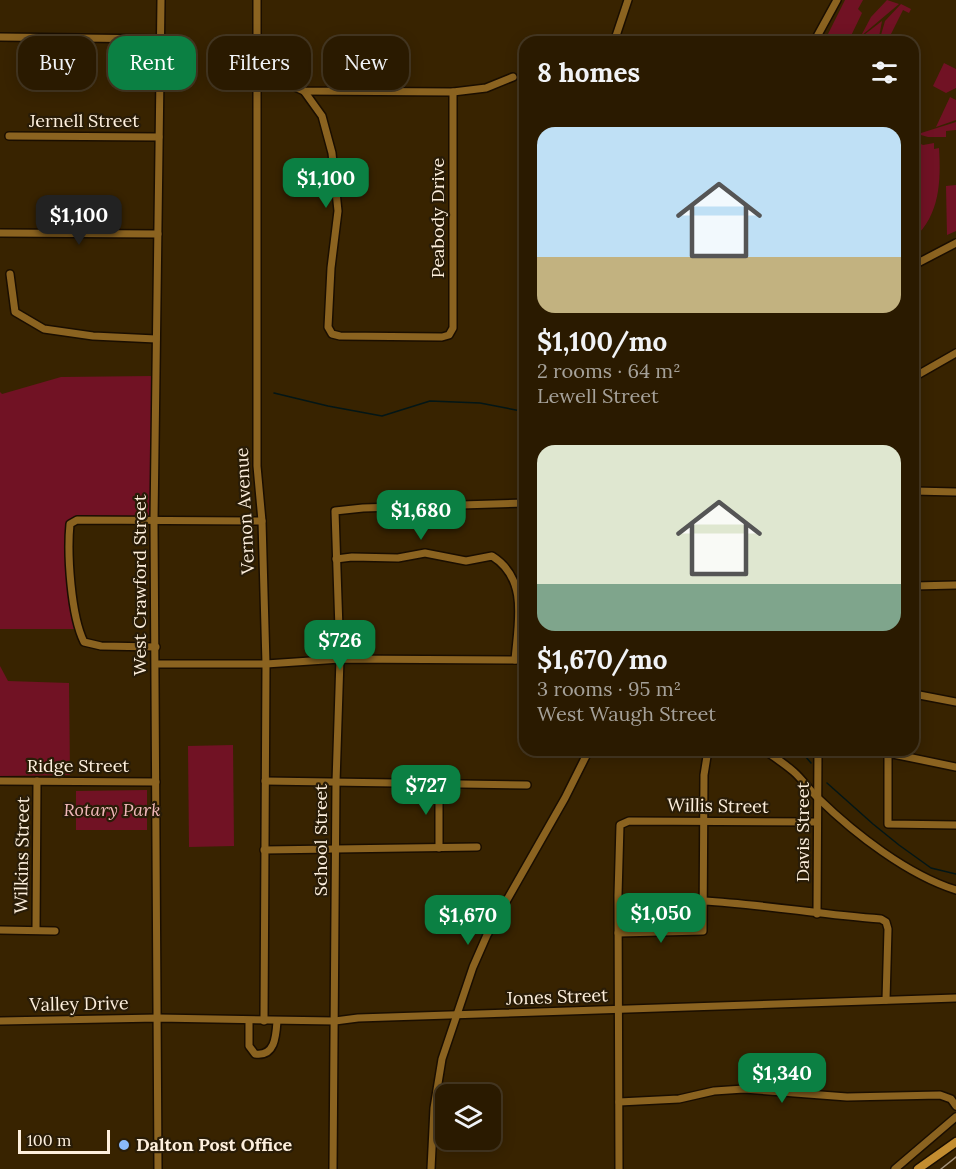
<!DOCTYPE html>
<meta charset="utf-8">
<style>
body{margin:0;font-family:Lora,serif;background:#36270f;color:#f1f3f6;height:100vh;display:flex;flex-direction:column;font-size:22px;white-space:nowrap}
*{box-sizing:border-box;margin:0}
p{font-size:20px;color:#a5a199}
.icon{flex:none;width:33px;height:33px;fill:none;stroke:currentColor;stroke-width:2;stroke-linecap:round;stroke-linejoin:round}
.map{position:relative;flex:1;overflow:hidden}
.drawer{position:absolute;left:519px;top:36px;width:400px;height:720px;display:flex;flex-direction:column;background:#2a1a00;border-radius:18px;box-shadow:0 3px 15px #0003,0 0 0 2px #463822}
.drawer>*{flex:none}
.banner{position:absolute;left:18px;top:36px;width:411px;height:54px;display:flex;gap:12px}
.fabs{position:absolute;left:435px;top:1084px;display:grid;gap:12px}
.fabs a{display:grid;place-items:center;width:66px;height:66px;border-radius:12px;background:#2a1a00;box-shadow:0 3px 15px #0003,0 0 0 2px #463822;font-size:30px}
.scale{position:absolute;left:18px;bottom:15px;width:92px;box-sizing:border-box;padding-left:6px;border:3px solid #fdefdd;border-top:0;font-size:16px;line-height:21px;white-space:nowrap;color:#fdefdd;-webkit-text-stroke:4px #291c07;paint-order:stroke}
.price{position:absolute;translate:-50% -51px;padding:0 14px;border-radius:12px;background:#0b8043;color:#fff;font-size:20px;line-height:39px;filter:drop-shadow(0 2px 3px #0008)}
.price::after{content:'';position:absolute;left:50%;top:36px;width:18px;height:14px;margin-left:-9px;background:inherit;clip-path:polygon(0 0,100% 0,50% 100%)}
.price.on{background:#222;color:#fff}
ul{padding:0;list-style:none}
li{display:grid;align-content:center;gap:12px;height:318px;padding:0 18px}
li span{display:grid;place-items:center;height:186px;border-radius:18px;color:#555}
li>.icon{margin-inline-start:auto}
span .icon{width:108px;height:108px;fill:#fffc;stroke-width:1}
li b{font-size:26px}
h2{display:flex;justify-content:space-between;align-items:center;height:72px;padding:0 18px;font-size:26px}
.tag{padding:0 21px;border-radius:18px;background:#2a1a00;box-shadow:0 3px 15px #0003,0 0 0 2px #463822;font-size:21px;line-height:54px}
.tag.on{background:#0b8043;color:#fff}
.map>svg:first-child{display:block}
.green{fill:#711224}
.lines{fill:none;stroke-linecap:round;stroke-linejoin:round}
.stream{stroke:#031616;stroke-width:1.5}
.minor-casing{stroke:#1a0e00;stroke-width:10}
.major-casing{stroke:#1a0e00;stroke-width:11}
.minor{stroke:#8b6320;stroke-width:7}
.major{stroke:#c38d30;stroke-width:8}
.rail{stroke:#a6947b;stroke-width:1.5}
.poi-dot{fill:#8abafc;stroke:#291c07;stroke-width:2}
.labels{text-anchor:middle;stroke-width:4.5;stroke-linejoin:round;paint-order:stroke}
.street-label{font-size:18px;fill:#fdefdd;stroke:#291c07}
.park-label{font-size:18px;font-style:italic;fill:#f1b8ba;stroke:#291c07}
.poi-label{font-size:18px;font-weight:bold;fill:#fdefdd;stroke:#291c07;text-anchor:start}
</style>
<div class="map">
<svg width="956" height="1169" viewBox="0 0 956 1169">
<rect width="100%" height="100%" fill="#382300"/>
<g class="green">
<path d="M845 0H863L858 9 862 13 848 42C840 42 831 43 828 34Z"/>
<polygon points="887,0 899,4 861,36 871,17"/>
<polygon points="901,4 911,9 909,13 903,10 887,42 879,42 885,21"/>
<polygon points="882,21 878,42 858,42 860,38"/>
<polygon points="944,63 956,69 956,88 946,93 933,86"/>
<polygon points="950,97 956,100 956,120 936,127"/>
<polygon points="956,122 956,130 946,131 946,137 928,137 921,135 921,133"/>
<path d="M914 141 923 145 934 143V149L939 148C941 181 940 215 914 238Z"/>
<polygon points="956,185 956,231 947,235 946,186"/>
<path d="M152 376V517L82 516 69 520C59 547 71 600 75 629H0V392L2 394 61 377Z"/>
<polygon points="0,666 8,681 69,683 70,775 0,776"/>
<polygon points="233,745 234,846 189,847 188,746"/>
<polygon points="147,790 147,830 76,830 76,791"/>
</g>
<g class="lines">
<g class="stream">
<polyline points="274,393 328,406 382,416 430,401 480,403 521,411 525,415"/>
<polyline points="800,750 811,763"/>
<polyline points="827,783 873,824 899,845 931,868 956,874"/>
</g>
<g class="minor-casing">
<g id="minor">
<polyline points="257,0 257,466 262,521 266,664 264,1021"/>
<polyline points="0,37 161,39"/>
<polyline points="751,40 779,42"/>
<polyline points="614,42 628,0"/>
<polyline points="814,42 837,0"/>
<polyline points="256,67 281,81 304,91 453,92 486,88 513,77"/>
<polyline points="304,91 322,116 332,153 338,211 331,268 328,327 332,334 340,336 442,337 449,335 453,328 453,92"/>
<polyline points="9,136 159,137"/>
<polyline points="0,233 158,234"/>
<polyline points="914,265 956,243"/>
<polyline points="10,274 15,312 44,329 93,336 156,339"/>
<polyline points="914,377 956,353"/>
<polyline points="914,491 956,492"/>
<path d="M336 559 352 557 398 558 425 553 466 561 492 556C529 579 518 623 515 660"/>
<polyline points="914,586 956,585"/>
<path d="M156 647 101 646 84 642C71 616 67 554 70 524L77 520 262 521"/>
<polyline points="156,664 266,664 340,659 525,660"/>
<polyline points="914,694 956,702"/>
<path d="M764 750C774 757 785 764 794 772 803 780 810 791 819 799 855 834 908 875 956 890"/>
<polyline points="888,750 888,824 956,825"/>
<polyline points="888,753 956,767"/>
<polyline points="0,781 156,782"/>
<polyline points="265,781 527,785"/>
<polyline points="439,783 439,848"/>
<polyline points="264,850 477,847"/>
<path d="M703 901C763 904 821 915 881 919L886 922 888 929 886 1000"/>
<polyline points="817,914 818,750"/>
<polyline points="0,930 55,931"/>
<polyline points="36,930 37,781"/>
<polyline points="618,933 703,931 704,775 708,750"/>
<polyline points="0,1021 158,1018 335,1021 358,1018 956,998"/>
<path d="M249 1021V1046L255 1054C275 1057 276 1036 277 1021"/>
<polyline points="619,1102 679,1099 714,1091 744,1089 847,1097 940,1095 951,1099 956,1106"/>
<polyline points="158,1169 154,521 161,0"/>
<polyline points="333,1169 336,782 340,659 335,511 363,508 525,503"/>
<polyline points="431,1169 434,1108 442,1059 473,967 487,935 565,798 589,750"/>
<polyline points="619,1169 618,895 620,825 629,821 817,822"/>
<polyline points="895,1169 956,1117"/>
</g>
</g>
<g class="major-casing">
<polyline id="major" points="918,1169 956,1142"/>
</g>
<use href="#minor" class="minor"/>
<use href="#major" class="major"/>
<polyline class="rail" points="941,1169 956,1157"/>
</g>
<circle class="poi-dot" cx="124" cy="1145" r="6"/>
<g class="labels">
<g class="street-label">
<text x="84" y="127">Jernell Street</text>
<text transform="translate(438 218) rotate(-90)" y="6">Peabody Drive</text>
<text transform="translate(245 511) rotate(-93)" y="6">Vernon Avenue</text>
<text transform="translate(140 585) rotate(-90)" y="6">West Crawford Street</text>
<text x="78" y="772">Ridge Street</text>
<text transform="translate(718 806) rotate(1)" y="6">Willis Street</text>
<text transform="translate(803 832) rotate(-90)" y="6">Davis Street</text>
<text transform="translate(321 840) rotate(-90)" y="6">School Street</text>
<text transform="translate(22 855) rotate(-89)" y="6">Wilkins Street</text>
<text transform="translate(557 997) rotate(-2)" y="6">Jones Street</text>
<text transform="translate(79 1004) rotate(-1)" y="6">Valley Drive</text>
</g>
<g class="park-label">
<text x="112" y="816">Rotary Park</text>
</g>
<g class="poi-label">
<text x="136" y="1151">Dalton Post Office</text>
</g>
</g>
</svg>
<div class="fabs">
<a><svg class="icon" aria-label="layers" viewBox="0 0 24 24"><path d="M12 4l9 5-9 5-9-5zM3 14l9 5 9-5"/></svg></a>
</div>
<div class="scale">100 m</div>
<b class="price" style="left:326px;top:209px">$1,100</b>
<b class="price on" style="left:79px;top:246px">$1,100</b>
<b class="price" style="left:421px;top:541px">$1,680</b>
<b class="price" style="left:340px;top:671px">$726</b>
<b class="price" style="left:426px;top:816px">$727</b>
<b class="price" style="left:661px;top:944px">$1,050</b>
<b class="price" style="left:468px;top:946px">$1,670</b>
<b class="price" style="left:782px;top:1104px">$1,340</b>
<div class="banner">
<a class="tag">Buy</a>
<a class="tag on">Rent</a>
<a class="tag">Filters</a>
<a class="tag">New</a>
</div>
<section class="drawer">
<h2>8 homes<svg class="icon" aria-label="filters" viewBox="0 0 24 24"><path d="M4 7h16M4 17h16"/><circle cx="9" cy="7" r="2"/><circle cx="15" cy="17" r="2"/></svg></h2>
<ul>
<li><span style="background:linear-gradient(#bfe0f5 70%,#c2b280 0)"><svg class="icon" aria-label="home" viewBox="0 0 24 24"><path d="M3 11l9-7 9 7M6 9v11h12V9"/></svg></span><div><b>$1,100/mo</b><p>2 rooms · 64 m²</p><p>Lewell Street</p></div></li>
<li><span style="background:linear-gradient(#dfe7d0 75%,#7fa58c 0)"><svg class="icon" aria-label="home" viewBox="0 0 24 24"><path d="M3 11l9-7 9 7M6 9v11h12V9"/></svg></span><div><b>$1,670/mo</b><p>3 rooms · 95 m²</p><p>West Waugh Street</p></div></li>
</ul>
</section>
</div>
